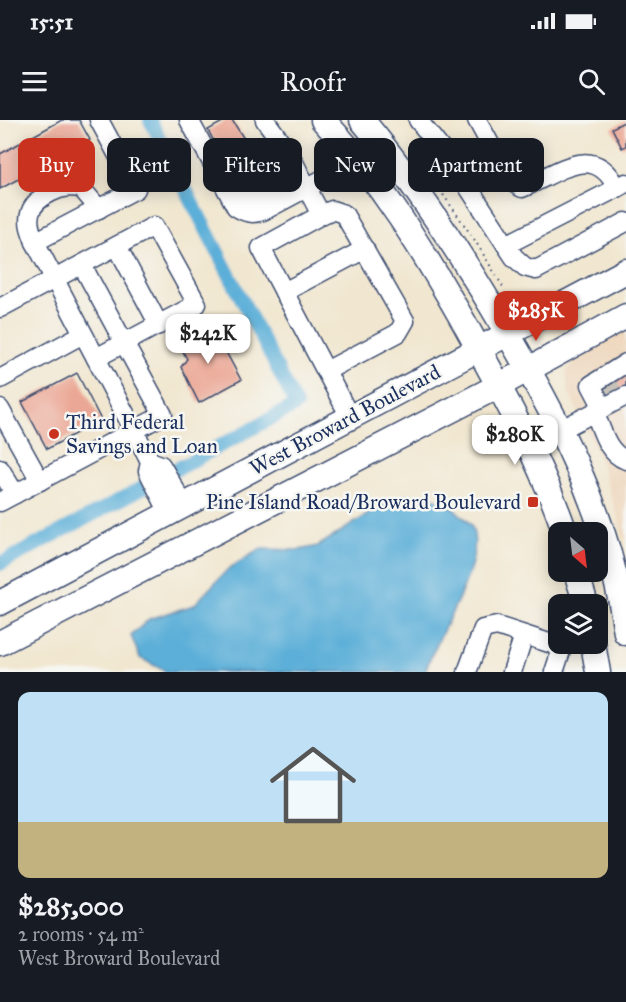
<!DOCTYPE html>
<meta charset="utf-8">
<style>
body{margin:0;font-family:"IM FELL Great Primer",serif;background:#20242c;color:#f1f3f6;height:100vh;display:flex;flex-direction:column;font-size:22px;white-space:nowrap}
*{box-sizing:border-box;margin:0}
p{font-size:20px;color:#9ea1a6}
.icon{flex:none;width:33px;height:33px;fill:none;stroke:currentColor;stroke-width:2;stroke-linecap:round;stroke-linejoin:round}
.map{position:relative;height:552px;overflow:hidden}
.details{display:flex;flex-direction:column;background:#171b24;flex:1}
.details>*{flex:none}
.banner{position:absolute;left:18px;top:18px;width:591px;height:54px;display:flex;gap:12px}
.needle{width:39px;rotate:152deg}
.tools{position:absolute;left:548px;top:402px;display:grid;gap:12px}
.tools a{display:grid;place-items:center;width:60px;height:60px;border-radius:12px;background:#171b24;box-shadow:0 3px 15px #0003;font-size:30px}
.price{position:absolute;translate:-50% -51px;padding:0 14px;border-radius:12px;background:#fff;color:#222;font-size:20px;line-height:39px;filter:drop-shadow(0 2px 3px #0008)}
.price::after{content:'';position:absolute;left:50%;top:36px;width:18px;height:14px;margin-left:-9px;background:inherit;clip-path:polygon(0 0,100% 0,50% 100%)}
.price.active{background:#c8321e;color:#fff}
ul{padding:0;list-style:none}
li{display:grid;align-content:center;gap:12px;height:318px;padding:0 18px}
li+li{border-top:2px solid #363941}
li span{display:grid;place-items:center;height:186px;border-radius:12px;color:#555}
li>.icon{margin-inline-start:auto}
span .icon{width:108px;height:108px;fill:#fffc;stroke-width:1}
li b{font-size:26px}
.tag{padding:0 21px;border-radius:12px;background:#171b24;box-shadow:0 3px 15px #0003;font-size:21px;line-height:54px}
.tag.active{background:#c8321e;color:#fff}
.status{display:flex;justify-content:space-between;align-items:center;height:42px;padding:0 30px;background:#171b24;direction:ltr}
.status svg{height:16px;fill:currentColor}
header{display:flex;justify-content:space-between;align-items:center;height:78px;padding:0 18px;background:#171b24;font-size:27px;font-weight:600}
.map>svg:first-child{display:block}
.built{fill:#eed6bb}
.water{fill:#5cafd8;stroke:#3c6f9b;stroke-width:1.5}
.lines{fill:none;stroke-linecap:round;stroke-linejoin:round}
.canal{stroke:#5cafd8;stroke-width:14}
.building{fill:#eba795}
.minor-tunnel{stroke:#c6c2b9;stroke-width:18;stroke-dasharray:18 9;stroke-linecap:butt}
.minor-casing{stroke:#3b4b6f;stroke-width:21}
.major-casing{stroke:#3b4b6f;stroke-width:27}
.path{stroke:#3b4b6f;stroke-width:2;stroke-dasharray:1.5 4.5;stroke-linecap:butt}
.minor{stroke:#fff;stroke-width:18}
.major{stroke:#fff;stroke-width:24}
.poi-dot{fill:#c8321e;stroke:#f6f6f2;stroke-width:2}
.labels{text-anchor:middle;stroke-width:5;stroke-linejoin:round;paint-order:stroke}
.street-label{font-size:21px;fill:#1b2f5e;stroke:#f6f6f2}
.poi-label{font-size:21px;fill:#1b2f5e;stroke:#f6f6f2;text-anchor:start}
</style>
<div class="status"><b>15:51</b><svg viewBox="0 0 49 12"><path d="M0 12V9h3v3zM5 12V6h3v6zM10 12V3h3v9zM15 12V0h3v12zM26 1h20v11H26zM47 4h2v5h-2z"/></svg></div>
<header><svg class="icon" aria-label="menu" viewBox="0 0 24 24"><path d="M4 6h16M4 12h16M4 18h16"/></svg>Roofr<svg class="icon" aria-label="search" viewBox="0 0 24 24"><circle cx="10" cy="10" r="6"/><path d="M15 15l6 6"/></svg></header>
<div class="map">
<svg width="626" height="552" viewBox="0 0 626 552">
<rect width="100%" height="100%" fill="#f6f6f2"/>
<filter id="ink" filterUnits="userSpaceOnUse"><feTurbulence type="fractalNoise" baseFrequency=".0167" numOctaves="2"/><feDisplacementMap in="SourceGraphic" scale="12" xChannelSelector="R" yChannelSelector="G"/><feConvolveMatrix kernelMatrix="1 2 1 2 8 2 1 2 1" color-interpolation-filters="sRGB"/></filter>
<filter id="wash" filterUnits="userSpaceOnUse"><feTurbulence type="fractalNoise" baseFrequency=".008" numOctaves="4" result="noise"/><feDisplacementMap in="SourceGraphic" scale="24" xChannelSelector="R" yChannelSelector="G"/><feGaussianBlur stdDeviation="1.35" result="paint"/><feColorMatrix in="noise" values="0 0 0 0 0 0 0 0 0 0 0 0 0 0 0 0 0 1.4 0 .05"/><feComposite in="paint" operator="in"/></filter>
<g filter="url(#wash)">
<rect width="100%" height="100%" fill="#f1e7d0"/>
<polygon class="built" points="626,211 626,424 598,335 568,271 566,251 584,232"/>
<path class="water" d="M402 376C427 376 443 377 461 395 464 398 469 402 471 405 489 441 436 515 425 552H167L140 538 131 516 149 499 194 485 228 449 260 429 299 430 318 426 386 383Z"/>
<g class="lines">
<g class="canal">
<polyline points="150,0 296,285 177,349"/>
<polyline points="0,444 144,367"/>
</g>
</g>
<g id="blocks">
<g class="building">
<polygon points="62,0 79,0 90,20 0,69 0,34"/>
<polygon points="226,0 232,0 262,47 271,43 276,53 280,51 284,58 245,79 208,10"/>
<polygon points="626,1 626,26 622,28 612,8"/>
<polygon points="212,206 241,260 199,283 181,247 187,239 179,224"/>
<polygon points="626,252 626,266 606,277 601,266"/>
<polygon points="77,253 101,300 47,329 22,282"/>
</g>
</g>
</g>
<g filter="url(#ink)">
<use href="#blocks" fill-opacity="0" stroke="#3b4b6f" stroke-width="1.5"/>
<g class="lines">
<polyline class="minor-tunnel" points="607,262 613,273"/>
<g class="minor-casing">
<g id="minor">
<path d="M189 0 236 87C247 94 255 95 267 89L336 52 356 36"/>
<polyline points="265,0 289,33 321,95 332,90 344,94 405,201 398,213 326,251"/>
<polyline points="418,0 453,44 514,137 525,147 536,150 626,102"/>
<path d="M477 0 510 61 522 68C558 53 594 21 617 68L626 63"/>
<polyline points="228,67 243,80 265,75 300,57"/>
<path d="M99 89 82 69C66 62 34 76 30 94 27 104 32 113 35 122L150 341 148 351 169 393"/>
<polyline points="321,95 261,128 350,297"/>
<polyline points="35,122 136,69 99,0"/>
<polyline points="506,125 617,68"/>
<polyline points="117,126 159,205"/>
<polyline points="284,172 365,129"/>
<polyline points="0,188 154,106 197,184 96,238"/>
<polyline points="0,259 83,214"/>
<polyline points="603,288 591,265 626,243"/>
<polyline points="0,289 40,361"/>
<path d="M595 293C602 310 607 333 626 340"/>
<polyline points="560,310 626,276"/>
<polyline points="150,341 161,345 184,385"/>
<polyline points="0,349 15,374"/>
<polyline points="0,382 163,295 82,145"/>
<polyline points="467,552 483,509 497,506 555,525 560,534 554,552"/>
<polyline points="512,552 524,515"/>
</g>
</g>
<g class="major-casing">
<g id="major">
<path d="M323 0C382 62 424 132 466 206 503 273 540 340 565 412"/>
<path d="M362 0C411 58 453 122 492 187 554 291 609 391 626 513"/>
<polyline points="576,452 586,484"/>
<polyline points="0,483 626,151"/>
<polyline points="0,523 498,266 626,196"/>
<polyline points="593,524 598,552"/>
</g>
</g>
<polyline class="path" points="426,50 474,119 505,170"/>
<use href="#minor" class="minor"/>
<use href="#major" class="major"/>
</g>
</g>
<g class="poi-dot">
<circle cx="54" cy="314" r="6"/>
<rect x="527" y="376" width="12" height="12" rx="3"/>
</g>
<g class="labels">
<g class="street-label">
<text transform="translate(345 300) rotate(-28)" y="7">West Broward Boulevard</text>
</g>
<g class="poi-label">
<text x="66" y="309">Third Federal<tspan x="66" dy="24">Savings and Loan</tspan></text>
<text x="521" y="389" text-anchor="end">Pine Island Road/Broward Boulevard</text>
</g>
</g>
</svg>
<div class="tools">
<a><svg class="needle" viewBox="-14 -14 28 28"><path d="M0-13l5 13h-10z" fill="#e53935"/><path d="M0 13l5-13h-10z" fill="#9ea1a6"/></svg></a>
<a><svg class="icon" aria-label="layers" viewBox="0 0 24 24"><path d="M12 4l9 5-9 5-9-5zM3 14l9 5 9-5"/></svg></a>
</div>
<b class="price active" style="left:536px;top:222px">$285K</b>
<b class="price" style="left:208px;top:245px">$242K</b>
<b class="price" style="left:515px;top:346px">$280K</b>
<div class="banner">
<a class="tag active">Buy</a>
<a class="tag">Rent</a>
<a class="tag">Filters</a>
<a class="tag">New</a>
<a class="tag">Apartment</a>
</div>
</div>
<section class="details">
<ul>
<li><span style="background:linear-gradient(#bfe0f5 70%,#c2b280 0)"><svg class="icon" aria-label="home" viewBox="0 0 24 24"><path d="M3 11l9-7 9 7M6 9v11h12V9"/></svg></span><div><b>$285,000</b><p>2 rooms · 54 m²</p><p>West Broward Boulevard</p></div></li>
</ul>
</section>
